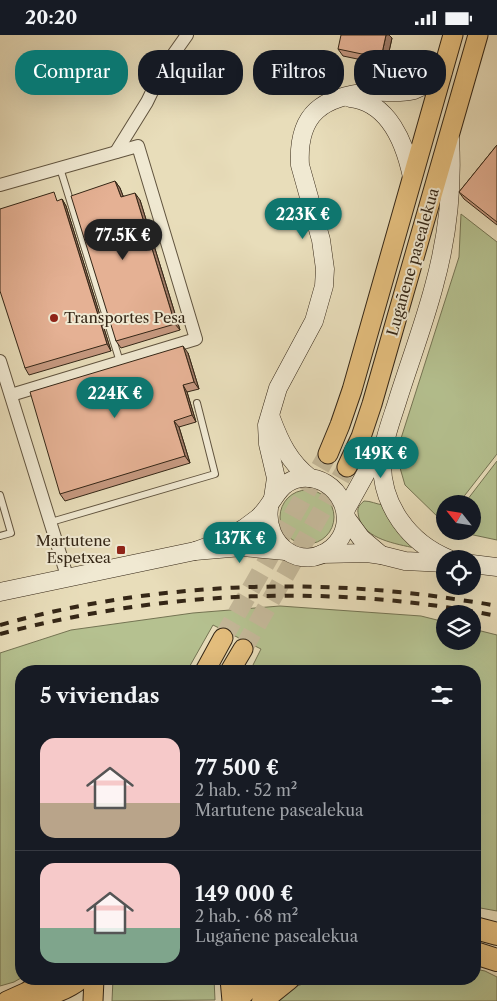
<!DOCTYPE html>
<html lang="es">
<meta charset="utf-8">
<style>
body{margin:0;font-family:"Libre Caslon Text",serif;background:#20242c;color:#f1f3f6;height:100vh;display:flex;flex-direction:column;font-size:19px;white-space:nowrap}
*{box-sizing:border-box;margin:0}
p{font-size:16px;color:#9ea1a6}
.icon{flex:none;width:28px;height:28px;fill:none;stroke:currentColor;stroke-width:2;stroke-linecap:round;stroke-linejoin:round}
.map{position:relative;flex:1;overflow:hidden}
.sheet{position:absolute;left:15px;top:630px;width:466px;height:320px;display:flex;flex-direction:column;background:#171b24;border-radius:20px;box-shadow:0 5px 20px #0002}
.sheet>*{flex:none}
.hud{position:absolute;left:15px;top:15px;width:468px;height:45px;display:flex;gap:10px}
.needle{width:32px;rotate:300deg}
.tools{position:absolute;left:436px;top:460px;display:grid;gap:10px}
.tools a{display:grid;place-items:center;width:45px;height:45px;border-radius:50%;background:#171b24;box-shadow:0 5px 20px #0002;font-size:25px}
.price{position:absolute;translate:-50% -42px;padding:0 11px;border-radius:18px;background:#0f766e;color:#fff;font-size:16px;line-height:32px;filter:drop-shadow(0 1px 2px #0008)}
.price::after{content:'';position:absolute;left:50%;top:30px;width:15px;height:11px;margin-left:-8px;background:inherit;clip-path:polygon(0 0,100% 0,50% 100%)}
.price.selected{background:#222;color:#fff}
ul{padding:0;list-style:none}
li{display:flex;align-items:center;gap:15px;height:125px;padding:0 25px}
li+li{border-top:1px solid #363941}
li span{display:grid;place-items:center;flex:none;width:140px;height:100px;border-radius:15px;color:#555}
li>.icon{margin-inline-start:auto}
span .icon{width:60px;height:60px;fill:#fffc;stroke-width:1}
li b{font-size:21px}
h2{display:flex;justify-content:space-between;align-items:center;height:60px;padding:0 25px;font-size:21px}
.tag{padding:0 18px;border-radius:20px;background:#171b24;box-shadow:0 5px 20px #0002;font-size:18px;line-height:45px}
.tag.selected{background:#0f766e;color:#fff}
.status{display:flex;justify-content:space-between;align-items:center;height:35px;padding:0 25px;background:#171b24;direction:ltr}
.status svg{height:14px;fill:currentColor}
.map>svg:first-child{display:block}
.green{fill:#b5c190;stroke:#747453}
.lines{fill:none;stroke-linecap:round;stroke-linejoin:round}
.primary-tunnel{stroke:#c4b899;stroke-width:19;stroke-dasharray:19 9;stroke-linecap:butt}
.lane-casing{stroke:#61543f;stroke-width:8}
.street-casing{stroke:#61543f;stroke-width:14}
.secondary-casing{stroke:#342616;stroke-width:19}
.primary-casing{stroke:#342616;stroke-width:21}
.highway-casing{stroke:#342616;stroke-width:24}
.lane{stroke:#f0e9d2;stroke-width:6}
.street{stroke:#f0e9d2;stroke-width:12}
.secondary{stroke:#f0e9d2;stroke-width:18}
.primary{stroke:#e4be7d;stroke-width:19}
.highway{stroke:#e4be7d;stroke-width:22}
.rail{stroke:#342616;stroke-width:4;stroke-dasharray:9 9;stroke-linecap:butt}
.wall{fill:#c5987f;stroke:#342616}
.shaded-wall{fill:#a07c68;stroke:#342616}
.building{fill:#e5b194;stroke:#342616}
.poi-dot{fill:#8f2418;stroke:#f0e9d2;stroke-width:2}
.labels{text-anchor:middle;stroke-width:4;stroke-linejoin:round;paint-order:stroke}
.street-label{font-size:15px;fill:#342616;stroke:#f0e9d2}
.poi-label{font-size:15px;fill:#342616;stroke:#f0e9d2;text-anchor:start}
</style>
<div class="status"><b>20:20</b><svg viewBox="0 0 49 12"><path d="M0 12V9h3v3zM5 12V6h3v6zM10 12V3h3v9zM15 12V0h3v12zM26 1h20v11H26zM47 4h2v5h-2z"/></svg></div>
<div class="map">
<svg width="497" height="966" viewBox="0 0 497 966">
<rect width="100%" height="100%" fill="#e8ddba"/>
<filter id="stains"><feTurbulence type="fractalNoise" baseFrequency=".004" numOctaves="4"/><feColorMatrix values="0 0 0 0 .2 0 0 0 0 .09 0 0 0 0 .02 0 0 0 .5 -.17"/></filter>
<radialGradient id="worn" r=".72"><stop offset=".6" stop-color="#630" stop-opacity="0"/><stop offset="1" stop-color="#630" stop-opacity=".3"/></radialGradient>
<g class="green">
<polygon points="461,179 497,207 497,419 458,469 445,469 445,483 441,485 405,450 396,419 459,222"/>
<polygon points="497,426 497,505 464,498 461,496 472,496 472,469 464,469"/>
<circle cx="307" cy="482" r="27"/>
<path d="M364 466C371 466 376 469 383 470 390 488 401 500 415 513 396 509 365 504 359 483 357 474 357 472 364 466Z"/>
<polygon points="280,571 421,581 445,587 445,606 472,606 473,594 497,600 497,876 475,872 475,636 250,636 261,614 213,590 187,636 21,636 21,943 14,947 0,951 0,618 71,595 193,578"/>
<polygon points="475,934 485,936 497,942 497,966 271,966 279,957 318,944 475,944"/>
<polygon points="113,944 214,944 215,965 112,966"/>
</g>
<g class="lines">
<g class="primary-tunnel">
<polyline points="223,603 328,419"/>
<polyline points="243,614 347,432"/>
</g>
<g class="lane-casing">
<g id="lane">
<polyline points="60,133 120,327"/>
<polyline points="0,460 11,498 0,501"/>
<polyline points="51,487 215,439 197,368"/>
</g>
</g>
<g class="street-casing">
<g id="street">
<polyline points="116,117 147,67 163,34 187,0"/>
<polyline points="0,150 138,111 196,304 11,360"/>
<polyline points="0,326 67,541"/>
</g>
</g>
<g class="secondary-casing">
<g id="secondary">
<path d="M350 63C389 67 405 109 412 142"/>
<path d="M271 383C280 407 289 427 310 443"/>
<path d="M273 463 276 443 268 409 267 390 278 353 314 286 324 251 325 234 321 205 300 130C297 78 323 61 372 57 386 56 400 59 414 55 425 51 434 44 443 36"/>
<polyline points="346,474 381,411"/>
<polyline points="347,484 361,503 381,520"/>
<path d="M195 516C218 509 240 498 258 483 274 469 277 446 301 443 339 439 362 487 332 513 301 538 264 510 269 473"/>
<polyline points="322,519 367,518 381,520 405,526 445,528"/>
<path d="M449 524C409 508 381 470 382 426 383 405 392 384 398 364 410 326 424 289 434 251 447 204 453 154 450 104"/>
<polyline points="472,529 497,532"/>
<polyline points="0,557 195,516 242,512 286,516"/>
</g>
</g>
<g class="primary-casing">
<g id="primary">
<polyline points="328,419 340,390 352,355 453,0"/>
<polyline points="347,432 361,402 372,369 478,0"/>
<polyline points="205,636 223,603"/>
<polyline points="230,636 243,614"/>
<polyline points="230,944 232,966"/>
<polyline points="7,966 27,957 46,944"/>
<path d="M24 966C43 963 66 956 81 944"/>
<polyline points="93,966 94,944"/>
</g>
</g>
<g class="highway-casing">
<g id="highway">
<polyline points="475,893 497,899"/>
<polyline points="475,918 497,925"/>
<polyline points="234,966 257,944"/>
<polyline points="263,966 268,960 288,944"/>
</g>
</g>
<use href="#lane" class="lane"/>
<use href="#street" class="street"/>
<use href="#secondary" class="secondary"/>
<use href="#primary" class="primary"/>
<use href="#highway" class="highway"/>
<g class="rail">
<path d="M0 590C142 550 295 542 441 562 459 565 478 567 497 571"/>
<path d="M0 599C162 556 332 548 497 581"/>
</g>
</g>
<g class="wall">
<polygon points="392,3 386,30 343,21 338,14"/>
<polygon points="497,110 497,190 464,164 459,157"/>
<polygon points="115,146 120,153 123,161 140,165 180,295 121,313 116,306"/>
<polygon points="62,164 66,171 111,316 29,340 25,333"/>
<polygon points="188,318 199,354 187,357 196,387 179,392 190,428 65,466 60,459"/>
</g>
<g class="shaded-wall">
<polygon points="386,0 389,0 392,3 386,30 381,23"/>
<polygon points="115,146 120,153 126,169 121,162"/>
<polygon points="135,158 140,165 180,295 175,289"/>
<polygon points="62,164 66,171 111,316 107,309"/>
<polygon points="183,311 188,318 199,354 194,347"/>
<polygon points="183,350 187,357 196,387 192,380"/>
<polygon points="174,386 179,392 190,428 185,421"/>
</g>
<g class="building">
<polygon points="341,0 386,0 381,23 338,14"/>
<polygon points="497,110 497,187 459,157"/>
<polygon points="115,146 121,162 135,158 175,289 116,306 71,161"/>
<polygon points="54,157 57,166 62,164 107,309 25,333 0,256 0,174"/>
<polygon points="183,311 194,347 183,350 192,380 174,386 185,421 60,459 30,357"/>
</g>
<g class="poi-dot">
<circle cx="54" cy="283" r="5"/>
<rect x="116" y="510" width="10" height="10" rx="2.5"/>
</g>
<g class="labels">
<g class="street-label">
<text transform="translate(413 227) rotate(-74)" y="5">Lugañene pasealekua</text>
</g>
<g class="poi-label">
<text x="64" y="288">Transportes Pesa</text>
<text x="111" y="511" text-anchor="end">Martutene<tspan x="111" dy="17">Espetxea</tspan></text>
</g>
</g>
<rect width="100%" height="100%" filter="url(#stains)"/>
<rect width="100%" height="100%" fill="url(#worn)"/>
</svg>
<div class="tools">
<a><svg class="needle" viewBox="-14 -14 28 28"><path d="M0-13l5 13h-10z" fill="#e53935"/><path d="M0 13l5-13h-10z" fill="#9ea1a6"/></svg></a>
<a><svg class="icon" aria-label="locate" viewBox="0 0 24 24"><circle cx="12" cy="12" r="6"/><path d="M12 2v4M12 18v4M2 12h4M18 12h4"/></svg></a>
<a><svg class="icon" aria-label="layers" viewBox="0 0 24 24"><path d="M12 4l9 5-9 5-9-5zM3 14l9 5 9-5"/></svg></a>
</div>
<b class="price" style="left:303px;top:205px">223K €</b>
<b class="price selected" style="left:123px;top:226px">77.5K €</b>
<b class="price" style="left:115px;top:384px">224K €</b>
<b class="price" style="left:381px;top:444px">149K €</b>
<b class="price" style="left:240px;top:529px">137K €</b>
<div class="hud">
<a class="tag selected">Comprar</a>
<a class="tag">Alquilar</a>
<a class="tag">Filtros</a>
<a class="tag">Nuevo</a>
</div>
<section class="sheet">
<h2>5 viviendas<svg class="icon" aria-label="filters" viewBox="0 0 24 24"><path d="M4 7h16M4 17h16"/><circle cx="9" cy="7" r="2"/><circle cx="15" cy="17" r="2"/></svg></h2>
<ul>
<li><span style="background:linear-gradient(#f6c9c9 65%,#b9a48a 0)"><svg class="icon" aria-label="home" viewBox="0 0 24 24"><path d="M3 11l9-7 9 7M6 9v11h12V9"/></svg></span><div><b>77 500 €</b><p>2 hab. · 52 m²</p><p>Martutene pasealekua</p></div></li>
<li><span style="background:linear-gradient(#f6c9c9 65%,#7fa58c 0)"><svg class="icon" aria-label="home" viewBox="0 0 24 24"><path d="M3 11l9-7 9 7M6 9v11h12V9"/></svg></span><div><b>149 000 €</b><p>2 hab. · 68 m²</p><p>Lugañene pasealekua</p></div></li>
</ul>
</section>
</div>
